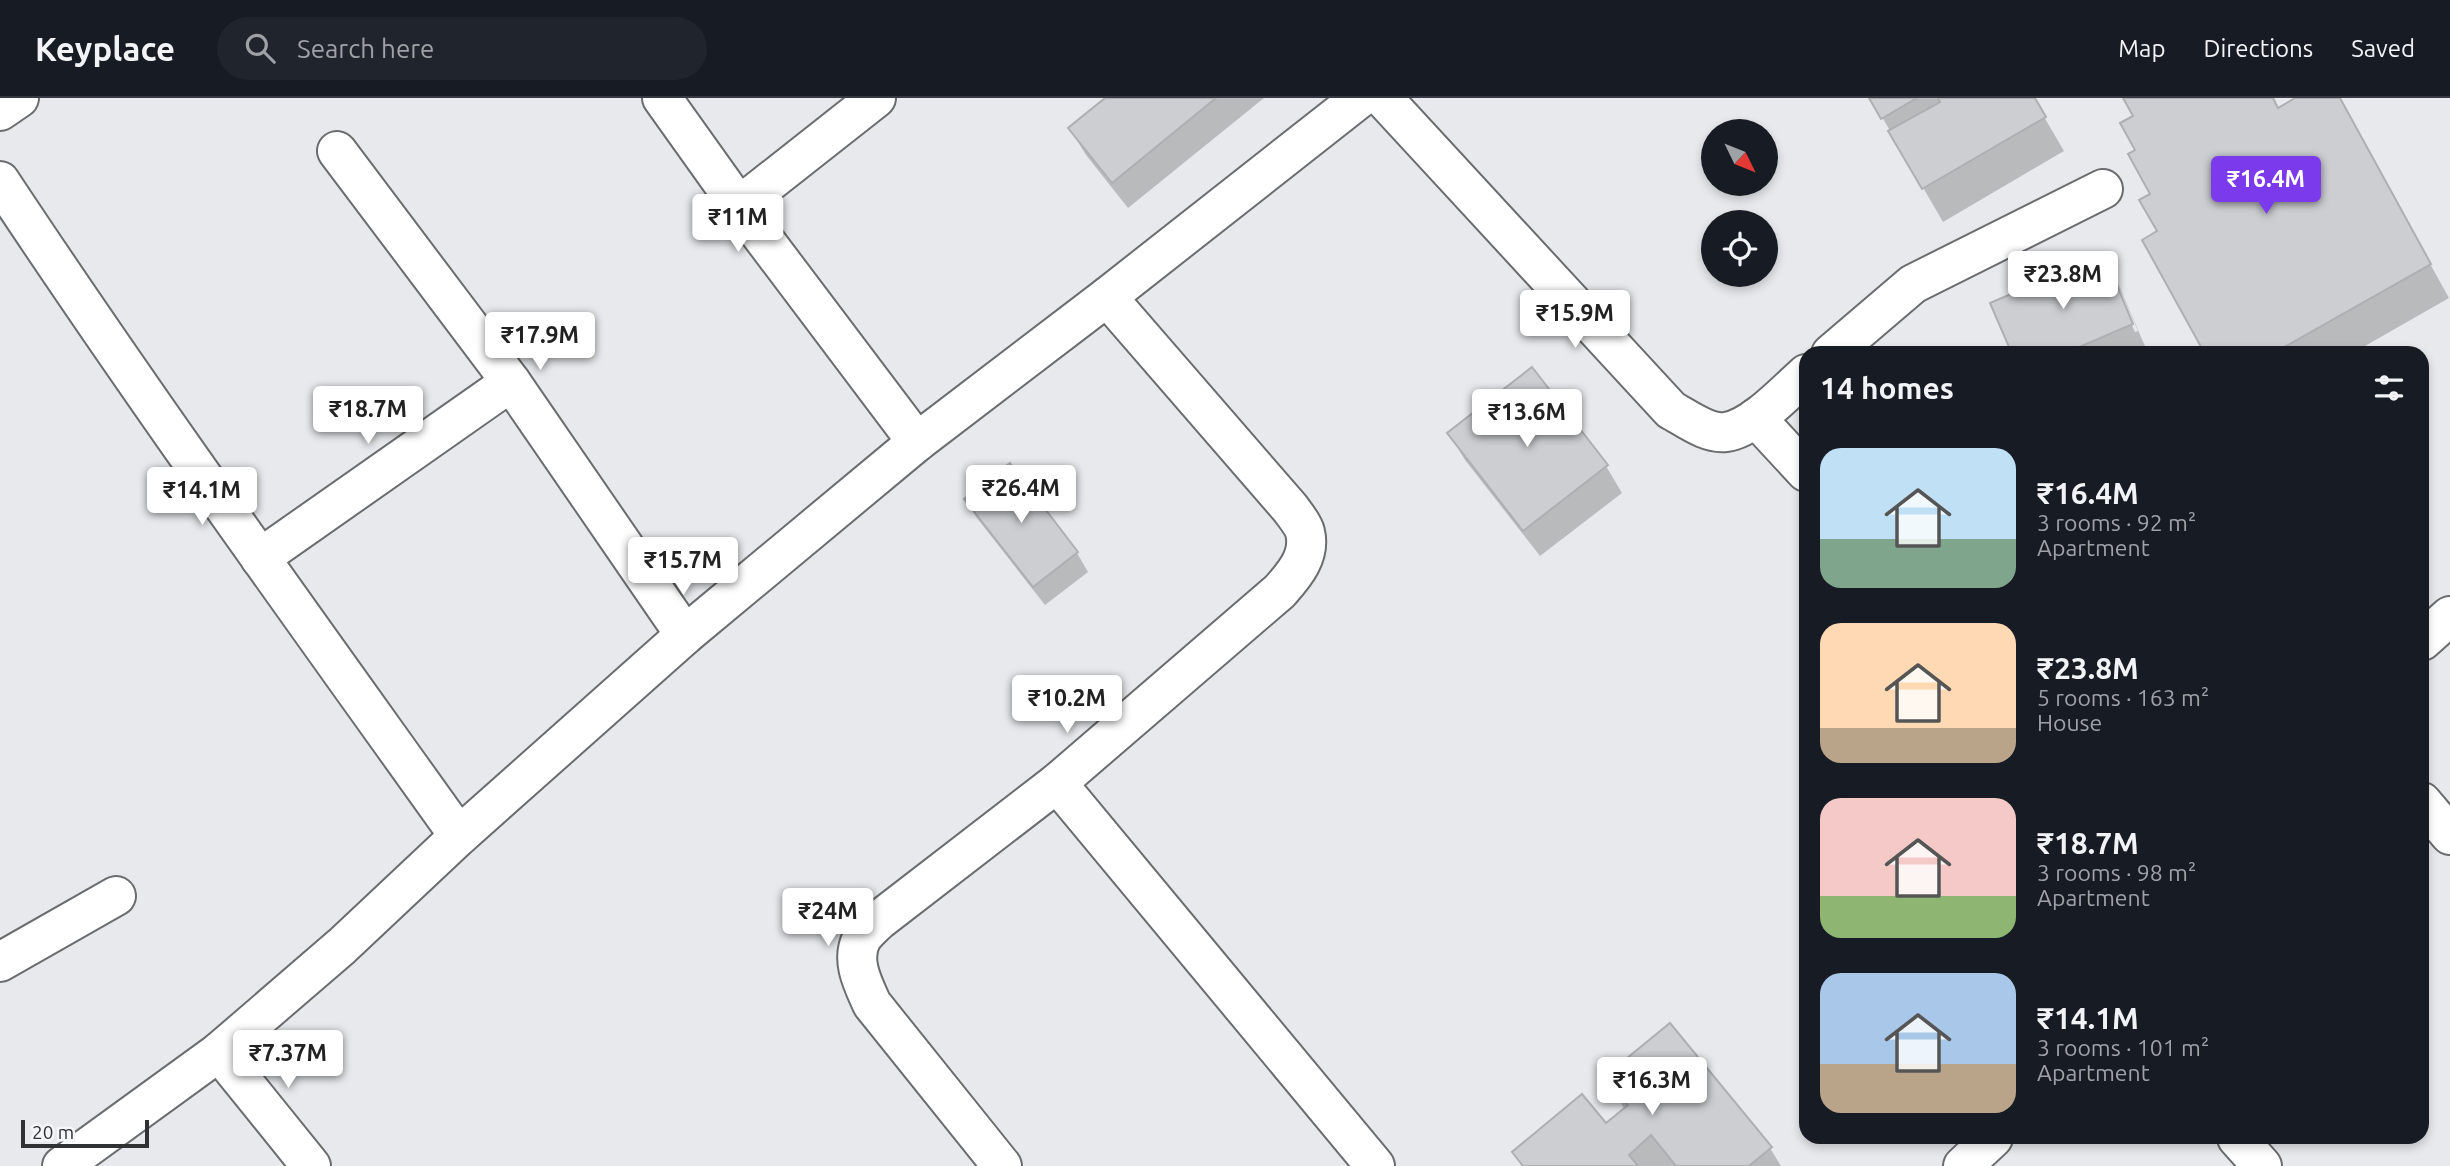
<!DOCTYPE html>
<meta charset="utf-8">
<style>
body{margin:0;font-family:Ubuntu,sans-serif;background:#20242c;color:#f1f3f6;height:100vh;display:flex;flex-direction:column;font-size:26px;white-space:nowrap}
*{box-sizing:border-box;margin:0}
p{font-size:23px;color:#9ea1a6}
.icon{flex:none;width:38px;height:38px;fill:none;stroke:currentColor;stroke-width:2;stroke-linecap:round;stroke-linejoin:round}
.map{position:relative;flex:1;overflow:hidden}
.details{position:absolute;left:1799px;top:248px;width:630px;height:798px;display:flex;flex-direction:column;background:#171b24;border-radius:21px;box-shadow:0 4px 10px #0003}
.details>*{flex:none}
.needle{width:46px;rotate:133deg}
.buttons{position:absolute;left:1701px;top:21px;display:grid;gap:14px}
.buttons a{display:grid;place-items:center;width:77px;height:77px;border-radius:50%;background:#171b24;box-shadow:0 4px 10px #0003;font-size:35px}
.scale{position:absolute;left:21px;bottom:18px;width:128px;box-sizing:border-box;padding-left:7px;border:4px solid #303132;border-top:0;font-size:19px;line-height:24px;white-space:nowrap;color:#303132;-webkit-text-stroke:5px #f5f6f9;paint-order:stroke}
.price{position:absolute;translate:-50% -60px;padding:0 16px;border-radius:7px;background:#fff;color:#222;font-size:23px;line-height:46px;filter:drop-shadow(0 2px 4px #0008)}
.price::after{content:'';position:absolute;left:50%;top:42px;width:21px;height:16px;margin-left:-10px;background:inherit;clip-path:polygon(0 0,100% 0,50% 100%)}
.price.active{background:#7c3aed;color:#fff}
ul{padding:0;list-style:none}
li{display:flex;align-items:center;gap:21px;height:175px;padding:0 21px}
li span{display:grid;place-items:center;flex:none;width:196px;height:140px;border-radius:21px;color:#555}
li>.icon{margin-inline-start:auto}
span .icon{width:84px;height:84px;fill:#fffc;stroke-width:1}
li b{font-size:30px}
h2{display:flex;justify-content:space-between;align-items:center;height:84px;padding:0 21px;font-size:30px}
header{display:flex;align-items:center;gap:42px;box-sizing:border-box;height:98px;padding:0 35px;background:#171b24;border-bottom:2px solid #363941}
header strong{font-size:33px}
nav{display:flex;gap:38px;margin-inline-start:auto;font-size:24px}
.search{width:490px;height:63px;background:#20242c;display:flex;align-items:center;gap:18px;box-sizing:border-box;padding:0 24px;border-radius:38px;color:#9ea1a6;font-size:26px}
.map>svg:first-child{display:block}
.shadow{fill:#0003;fill-rule:evenodd}
.building{fill:#cdced1;stroke:#aeafb1;stroke-width:2}
.lines{fill:none;stroke-linecap:round;stroke-linejoin:round}
.minor-casing{stroke:#6b6c6e;stroke-width:42}
.minor{stroke:#fff;stroke-width:38}
</style>
<header>
<strong>Keyplace</strong>
<div class="search"><svg class="icon" aria-label="search" viewBox="0 0 24 24"><circle cx="10" cy="10" r="6"/><path d="M15 15l6 6"/></svg>Search here</div>
<nav><a>Map</a><a>Directions</a><a>Saved</a></nav>
</header>
<div class="map">
<svg width="2450" height="1068" viewBox="0 0 2450 1068">
<rect width="100%" height="100%" fill="#e7e9ec"/>
<g class="shadow">
<polygon points="1108,0 1264,0 1128,110 1086,57 1070,31"/>
<polygon points="1871,0 2033,0 2064,53 1943,124"/>
<polygon points="2125,0 2272,0 2278,12 2299,0 2338,0 2449,200 2351,256 2207,256 2137,53 2135,19"/>
<path d="M2103 158 2118 185 2147 253 2141 256H2014ZM2113 184H2117L2138 233 2135 234Z"/>
<polygon points="1449,335 1606,368 1622,395 1540,458 1465,362"/>
<polygon points="1010,368 1077,455 1088,474 1045,507 977,420 966,402"/>
<polygon points="1606,979 1770,1050 1781,1068 1522,1068 1514,1054 1606,1028 1625,1012"/>
</g>
<g class="building">
<polygon points="1105,0 1216,0 1112,85 1068,30"/>
<polygon points="1869,0 1917,0 1881,21"/>
<polygon points="1938,0 2035,0 2046,19 1922,91 1888,33 1940,4"/>
<polygon points="2123,0 2273,0 2278,10 2295,0 2340,0 2431,166 2272,256 2205,256 2142,142 2157,133 2139,102 2150,96 2128,56 2135,52 2120,25 2133,18"/>
<polygon points="2104,156 2133,226 2063,256 2012,256 1990,205"/>
<polygon points="1532,269 1608,367 1523,433 1447,335"/>
<polygon points="1010,365 1078,454 1033,489 964,401"/>
<polygon points="1670,925 1772,1049 1749,1068 1676,1068 1651,1037 1629,1057 1638,1068 1523,1068 1512,1054 1582,996 1606,1025 1628,1007 1604,979"/>
</g>
<g class="lines">
<g class="minor-casing">
<g id="minor">
<polyline points="662,0 739,108"/>
<polyline points="876,0 739,108 917,344"/>
<path d="M1383 0 1671 312C1686 320 1708 337 1726 334 1753 330 1786 294 1806 276"/>
<polyline points="0,13 19,0"/>
<polyline points="337,53 511,284 685,537"/>
<path d="M0 83C147 305 304 521 459 738"/>
<path d="M1107 199 1290 410C1295 417 1303 426 1305 434 1311 458 1294 477 1280 493L1057 685 1375 1068"/>
<polyline points="1831,256 1913,186 2103,91"/>
<polyline points="1756,320 1806,374"/>
<polyline points="260,460 511,284"/>
<polyline points="2422,543 2450,518"/>
<polyline points="2422,704 2450,737"/>
<polyline points="0,864 116,798"/>
<polyline points="219,954 311,1068"/>
<polyline points="2237,1040 2262,1068"/>
<polyline points="62,1068 219,954 342,848 459,738 685,537 917,344 1107,199 1360,0"/>
<path d="M1002 1068 872 906C863 886 850 862 862 840 866 834 873 828 878 823L1057 685"/>
<polyline points="1963,1068 1993,1040"/>
</g>
</g>
<use href="#minor" class="minor"/>
</g>
</svg>
<div class="buttons">
<a><svg class="needle" viewBox="-14 -14 28 28"><path d="M0-13l5 13h-10z" fill="#e53935"/><path d="M0 13l5-13h-10z" fill="#9ea1a6"/></svg></a>
<a><svg class="icon" aria-label="locate" viewBox="0 0 24 24"><circle cx="12" cy="12" r="6"/><path d="M12 2v4M12 18v4M2 12h4M18 12h4"/></svg></a>
</div>
<div class="scale">20 m</div>
<b class="price active" style="left:2266px;top:118px">₹16.4M</b>
<b class="price" style="left:738px;top:156px">₹11M</b>
<b class="price" style="left:2063px;top:213px">₹23.8M</b>
<b class="price" style="left:1575px;top:252px">₹15.9M</b>
<b class="price" style="left:540px;top:274px">₹17.9M</b>
<b class="price" style="left:368px;top:348px">₹18.7M</b>
<b class="price" style="left:1527px;top:351px">₹13.6M</b>
<b class="price" style="left:1021px;top:427px">₹26.4M</b>
<b class="price" style="left:202px;top:429px">₹14.1M</b>
<b class="price" style="left:683px;top:499px">₹15.7M</b>
<b class="price" style="left:1067px;top:637px">₹10.2M</b>
<b class="price" style="left:828px;top:850px">₹24M</b>
<b class="price" style="left:288px;top:992px">₹7.37M</b>
<b class="price" style="left:1652px;top:1019px">₹16.3M</b>
<section class="details">
<h2>14 homes<svg class="icon" aria-label="filters" viewBox="0 0 24 24"><path d="M4 7h16M4 17h16"/><circle cx="9" cy="7" r="2"/><circle cx="15" cy="17" r="2"/></svg></h2>
<ul>
<li><span style="background:linear-gradient(#bfe0f5 65%,#7fa58c 0)"><svg class="icon" aria-label="home" viewBox="0 0 24 24"><path d="M3 11l9-7 9 7M6 9v11h12V9"/></svg></span><div><b>₹16.4M</b><p>3 rooms · 92 m²</p><p>Apartment</p></div></li>
<li><span style="background:linear-gradient(#ffd9b3 75%,#b9a48a 0)"><svg class="icon" aria-label="home" viewBox="0 0 24 24"><path d="M3 11l9-7 9 7M6 9v11h12V9"/></svg></span><div><b>₹23.8M</b><p>5 rooms · 163 m²</p><p>House</p></div></li>
<li><span style="background:linear-gradient(#f6c9c9 70%,#8fb573 0)"><svg class="icon" aria-label="home" viewBox="0 0 24 24"><path d="M3 11l9-7 9 7M6 9v11h12V9"/></svg></span><div><b>₹18.7M</b><p>3 rooms · 98 m²</p><p>Apartment</p></div></li>
<li><span style="background:linear-gradient(#a9c7e8 65%,#b9a48a 0)"><svg class="icon" aria-label="home" viewBox="0 0 24 24"><path d="M3 11l9-7 9 7M6 9v11h12V9"/></svg></span><div><b>₹14.1M</b><p>3 rooms · 101 m²</p><p>Apartment</p></div></li>
</ul>
</section>
</div>
